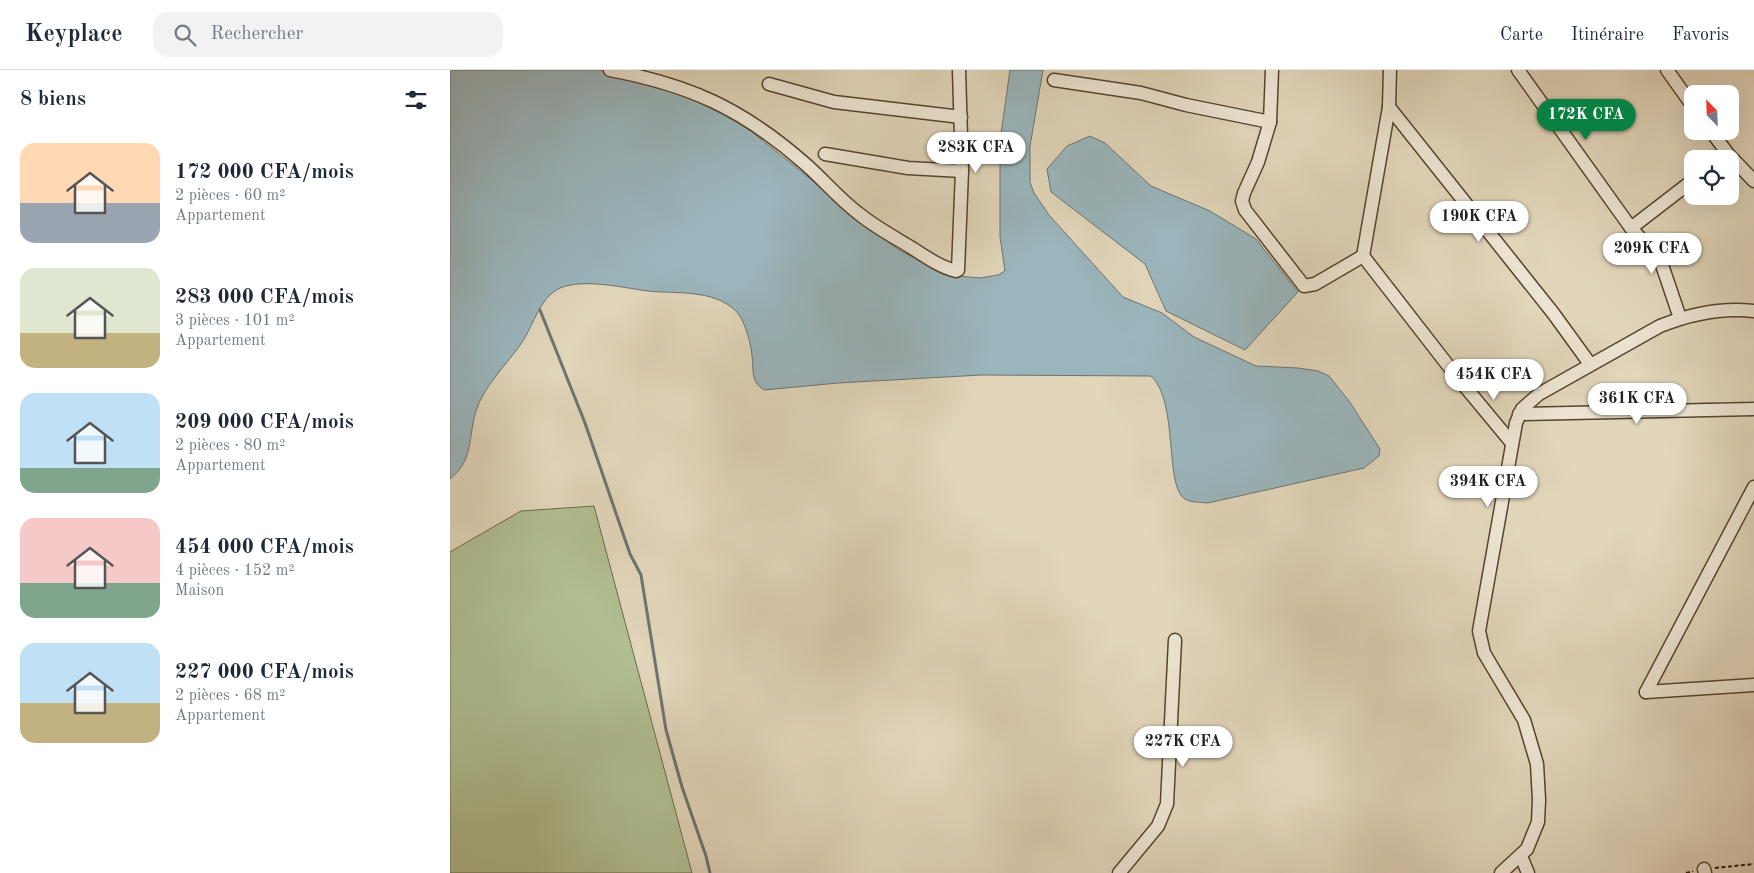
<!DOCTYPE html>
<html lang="fr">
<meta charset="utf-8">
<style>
body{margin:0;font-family:"Old Standard TT",serif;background:#f2f2f3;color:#1f2937;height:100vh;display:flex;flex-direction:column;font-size:19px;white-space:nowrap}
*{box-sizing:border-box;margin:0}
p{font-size:16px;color:#747a83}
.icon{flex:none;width:28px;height:28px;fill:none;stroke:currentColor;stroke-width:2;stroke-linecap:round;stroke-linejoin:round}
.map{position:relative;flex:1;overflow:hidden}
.side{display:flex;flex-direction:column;background:#fff;width:450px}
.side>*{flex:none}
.needle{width:32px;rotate:337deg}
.controls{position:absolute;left:1234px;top:15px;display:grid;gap:10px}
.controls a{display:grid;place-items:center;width:55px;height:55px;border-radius:10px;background:#fff;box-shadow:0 5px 20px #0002;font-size:25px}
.price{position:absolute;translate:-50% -42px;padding:0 11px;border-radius:18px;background:#fff;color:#222;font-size:16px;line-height:32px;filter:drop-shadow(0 1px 2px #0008)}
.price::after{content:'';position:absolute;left:50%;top:30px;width:15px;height:11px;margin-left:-8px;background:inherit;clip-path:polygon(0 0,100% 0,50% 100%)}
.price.active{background:#0b8043;color:#fff}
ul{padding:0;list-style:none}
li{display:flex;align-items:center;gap:15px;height:125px;padding:0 20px}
li span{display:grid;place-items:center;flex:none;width:140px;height:100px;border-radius:15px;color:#555}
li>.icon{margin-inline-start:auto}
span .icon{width:60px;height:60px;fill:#fffc;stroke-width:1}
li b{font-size:21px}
h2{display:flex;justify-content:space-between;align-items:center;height:60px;padding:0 20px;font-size:21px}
header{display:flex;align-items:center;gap:30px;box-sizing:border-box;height:70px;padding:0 25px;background:#fff;border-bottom:1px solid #e0e1e3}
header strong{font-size:24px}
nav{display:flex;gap:28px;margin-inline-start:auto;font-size:18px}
.search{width:350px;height:45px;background:#f2f2f3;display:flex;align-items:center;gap:12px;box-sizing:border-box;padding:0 18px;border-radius:15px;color:#747a83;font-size:19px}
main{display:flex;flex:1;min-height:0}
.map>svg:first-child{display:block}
.green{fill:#b0be92;stroke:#6c6849}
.water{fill:#9ab5bc;stroke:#6d7471}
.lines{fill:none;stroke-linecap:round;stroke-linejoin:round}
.stream{stroke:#6d7471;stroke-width:3}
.minor-casing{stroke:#57442e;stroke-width:15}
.path{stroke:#291300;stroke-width:2;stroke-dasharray:4 2.5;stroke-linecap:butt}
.minor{stroke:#ece4d2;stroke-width:12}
</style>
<header>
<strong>Keyplace</strong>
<div class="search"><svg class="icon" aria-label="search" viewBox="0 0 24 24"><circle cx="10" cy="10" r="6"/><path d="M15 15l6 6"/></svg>Rechercher</div>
<nav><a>Carte</a><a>Itinéraire</a><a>Favoris</a></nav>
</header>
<main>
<section class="side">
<h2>8 biens<svg class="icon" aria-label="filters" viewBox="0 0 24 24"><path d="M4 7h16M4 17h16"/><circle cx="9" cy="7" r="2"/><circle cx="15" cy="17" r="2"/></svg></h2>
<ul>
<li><span style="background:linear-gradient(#ffd9b3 60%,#9aa5b1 0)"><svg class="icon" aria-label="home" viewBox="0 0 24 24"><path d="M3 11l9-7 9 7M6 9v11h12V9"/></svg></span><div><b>172 000 CFA/mois</b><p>2 pièces · 60 m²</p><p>Appartement</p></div></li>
<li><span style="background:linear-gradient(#dfe7d0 65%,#c2b280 0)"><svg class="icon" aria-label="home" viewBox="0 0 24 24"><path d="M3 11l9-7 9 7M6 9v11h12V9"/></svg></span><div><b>283 000 CFA/mois</b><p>3 pièces · 101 m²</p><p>Appartement</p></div></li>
<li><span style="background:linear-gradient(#bfe0f5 75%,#7fa58c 0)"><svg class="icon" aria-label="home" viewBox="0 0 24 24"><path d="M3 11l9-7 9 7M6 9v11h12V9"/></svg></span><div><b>209 000 CFA/mois</b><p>2 pièces · 80 m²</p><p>Appartement</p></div></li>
<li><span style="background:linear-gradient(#f6c9c9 65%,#7fa58c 0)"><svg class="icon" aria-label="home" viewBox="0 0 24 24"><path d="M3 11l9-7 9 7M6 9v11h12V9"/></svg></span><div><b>454 000 CFA/mois</b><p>4 pièces · 152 m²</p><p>Maison</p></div></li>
<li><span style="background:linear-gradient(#bfe0f5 60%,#c2b280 0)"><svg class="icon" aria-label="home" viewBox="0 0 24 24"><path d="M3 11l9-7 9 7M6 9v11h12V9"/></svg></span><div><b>227 000 CFA/mois</b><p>2 pièces · 68 m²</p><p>Appartement</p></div></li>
</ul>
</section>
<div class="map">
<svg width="1304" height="803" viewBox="0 0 1304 803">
<rect width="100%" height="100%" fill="#e1d5ba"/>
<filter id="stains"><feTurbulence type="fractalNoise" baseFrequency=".004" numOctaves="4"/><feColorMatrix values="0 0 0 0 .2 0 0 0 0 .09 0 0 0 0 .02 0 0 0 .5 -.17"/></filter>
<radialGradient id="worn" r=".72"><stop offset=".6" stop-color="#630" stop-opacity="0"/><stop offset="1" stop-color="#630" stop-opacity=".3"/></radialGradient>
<polygon class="green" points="144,436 242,803 0,803 0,482 71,441"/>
<g class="water">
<path d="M0 0H149L230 21 281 47 301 61 447 179 497 205 530 208 548 205 555 201 550 167V71L560 0H593L580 76V112L584 123 599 145 673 227 712 243 744 267 806 296 848 298 868 301 879 306 899 331 930 379 929 386 914 398 758 433C751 432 741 433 735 429 714 417 729 331 701 306L531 305 388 313 314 320C300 311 304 300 302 286 301 274 295 250 286 241 263 219 227 224 198 221 173 218 123 205 102 223 86 237 81 262 68 278 54 297 33 318 26 341 18 367 24 390 0 409Z"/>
<polygon points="640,66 655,73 701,116 760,141 806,169 848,222 795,280 716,241 695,194 601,122 597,99 617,76"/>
</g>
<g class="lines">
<polyline class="stream" points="90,240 135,353 180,484 191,505 216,660 232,717 256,786 260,803"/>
<g class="minor-casing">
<g id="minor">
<path d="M160 0C239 15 291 38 353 92 372 108 388 128 408 143 425 157 444 167 462 178 476 187 490 197 506 201L508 200 512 101 509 0"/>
<polyline points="822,0 820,52 808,92 794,123 792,131 795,140 854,216 865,214 913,186"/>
<polyline points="940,0 939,37 913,186 1007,307 1061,372"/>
<polyline points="1068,0 1181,158 1210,189 1230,248"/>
<polyline points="1217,0 1242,35"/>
<polyline points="604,10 691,23 736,35 820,52"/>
<polyline points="319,14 384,32 511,47"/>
<polyline points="939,37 1103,243 1140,294"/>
<polyline points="1261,61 1278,84 1272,88"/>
<polyline points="375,84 458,98 512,101"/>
<polyline points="1278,84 1304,111"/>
<polyline points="1181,158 1242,111"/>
<polyline points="1069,344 1304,339"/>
<polyline points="1196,622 1304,417"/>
<polyline points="1196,622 1304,615"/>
<polyline points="1071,786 1078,803"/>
<polyline points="1254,799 1255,803"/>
<polyline points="669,803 708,756 717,734 725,570"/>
<path d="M1051 803 1077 779 1088 752 1089 730 1087 694 1074 650 1034 583 1029 561 1066 353 1072 339 1089 324 1210 256C1240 244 1271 237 1304 241"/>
</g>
</g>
<g class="path">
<polyline points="1265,798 1304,794"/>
<polyline points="1236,803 1243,801"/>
</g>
<use href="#minor" class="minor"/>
</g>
<rect width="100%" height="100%" filter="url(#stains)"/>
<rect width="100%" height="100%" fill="url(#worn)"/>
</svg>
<div class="controls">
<a><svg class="needle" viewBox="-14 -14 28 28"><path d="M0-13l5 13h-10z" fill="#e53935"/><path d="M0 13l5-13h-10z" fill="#747a83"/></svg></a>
<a><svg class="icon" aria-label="locate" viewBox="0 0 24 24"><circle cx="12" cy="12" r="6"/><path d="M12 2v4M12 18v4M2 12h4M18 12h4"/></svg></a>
</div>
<b class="price active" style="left:1136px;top:71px">172K CFA</b>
<b class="price" style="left:526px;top:104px">283K CFA</b>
<b class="price" style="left:1029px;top:173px">190K CFA</b>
<b class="price" style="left:1202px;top:205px">209K CFA</b>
<b class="price" style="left:1044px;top:331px">454K CFA</b>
<b class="price" style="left:1187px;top:355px">361K CFA</b>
<b class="price" style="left:1038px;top:438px">394K CFA</b>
<b class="price" style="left:733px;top:698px">227K CFA</b>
</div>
</main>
